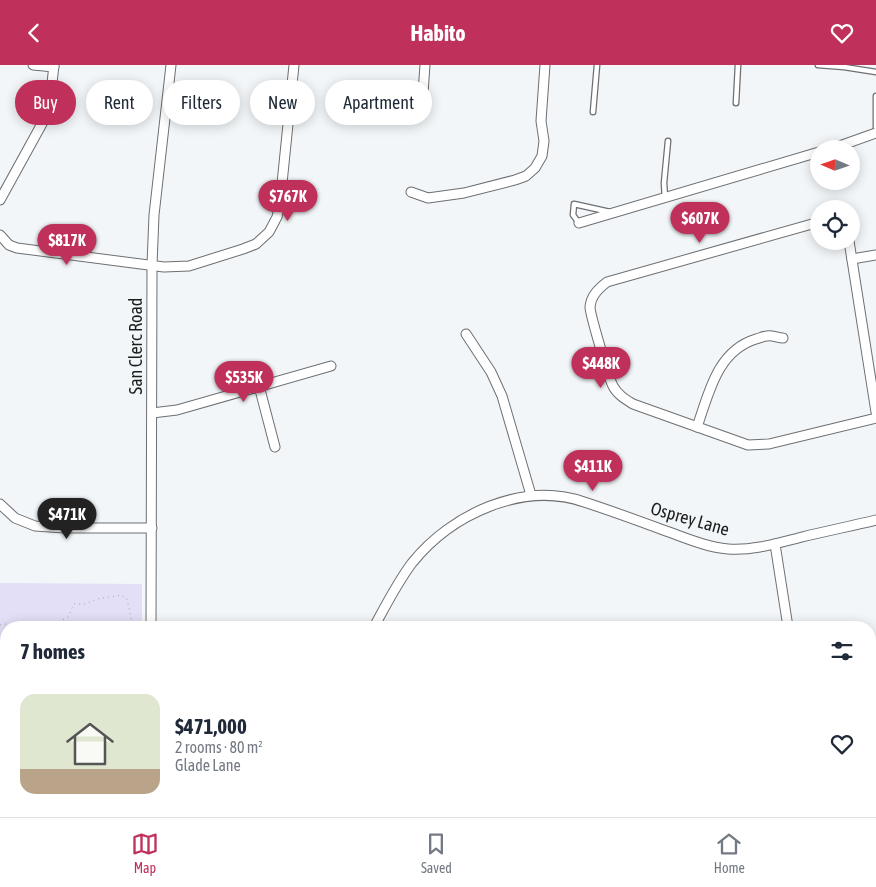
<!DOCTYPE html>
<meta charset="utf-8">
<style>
body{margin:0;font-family:"Asap Condensed",sans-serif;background:#f2f2f3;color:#1f2937;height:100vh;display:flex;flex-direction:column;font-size:19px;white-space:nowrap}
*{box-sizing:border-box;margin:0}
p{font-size:16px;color:#747a83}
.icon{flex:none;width:28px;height:28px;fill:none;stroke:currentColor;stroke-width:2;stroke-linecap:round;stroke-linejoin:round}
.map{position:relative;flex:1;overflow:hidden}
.sheet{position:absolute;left:0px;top:556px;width:876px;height:196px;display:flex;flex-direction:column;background:#fff;border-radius:20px 20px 0 0;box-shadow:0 2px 12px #0003}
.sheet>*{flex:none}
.banner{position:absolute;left:15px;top:15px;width:500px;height:45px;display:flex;gap:10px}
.needle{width:32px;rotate:272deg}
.buttons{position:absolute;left:810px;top:75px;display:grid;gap:10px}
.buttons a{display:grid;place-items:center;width:50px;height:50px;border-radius:50%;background:#fff;box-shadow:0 2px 12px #0003;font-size:25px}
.price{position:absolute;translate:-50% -42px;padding:0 11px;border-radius:18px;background:#bf315b;color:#fff;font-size:16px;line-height:32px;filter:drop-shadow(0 1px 2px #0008)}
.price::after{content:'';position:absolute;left:50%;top:30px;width:15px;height:11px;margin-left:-8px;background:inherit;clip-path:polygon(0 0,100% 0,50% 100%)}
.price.current{background:#222;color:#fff}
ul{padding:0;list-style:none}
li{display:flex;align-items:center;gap:15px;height:125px;padding:0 20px}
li+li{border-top:1px solid #e0e1e3}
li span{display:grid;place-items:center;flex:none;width:140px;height:100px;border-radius:15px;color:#555}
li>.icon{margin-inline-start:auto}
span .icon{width:60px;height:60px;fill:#fffc;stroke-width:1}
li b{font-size:21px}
h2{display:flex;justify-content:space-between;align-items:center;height:60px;padding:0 20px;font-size:21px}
.pill{padding:0 18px;border-radius:22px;background:#fff;box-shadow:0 2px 12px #0003;font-size:18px;line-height:45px}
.pill.current{background:#bf315b;color:#fff}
header{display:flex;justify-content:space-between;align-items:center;height:65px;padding:0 20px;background:#bf315b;color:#fff;font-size:22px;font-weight:700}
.dock{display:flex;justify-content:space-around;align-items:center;height:70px;border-top:1px solid #e0e1e3;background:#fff;font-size:14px;color:#747a83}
.dock a{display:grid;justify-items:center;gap:2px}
.dock .current{color:#bf315b}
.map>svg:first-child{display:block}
.park{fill:#e2dff7}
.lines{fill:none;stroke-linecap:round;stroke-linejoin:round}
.stream{stroke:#6de4dc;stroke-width:2.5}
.lane-casing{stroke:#6d6f72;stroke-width:7}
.street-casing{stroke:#6d6f72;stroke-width:11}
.path{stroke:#a2a5a6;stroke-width:1;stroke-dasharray:1 4;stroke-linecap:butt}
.lane{stroke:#fff;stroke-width:4.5}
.street{stroke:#fff;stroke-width:9}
.labels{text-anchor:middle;stroke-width:4.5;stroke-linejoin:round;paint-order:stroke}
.street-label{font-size:18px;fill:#1b1c1d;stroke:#f2f6f8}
</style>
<header><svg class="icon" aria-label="back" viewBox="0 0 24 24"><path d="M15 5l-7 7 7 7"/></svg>Habito<svg class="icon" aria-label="heart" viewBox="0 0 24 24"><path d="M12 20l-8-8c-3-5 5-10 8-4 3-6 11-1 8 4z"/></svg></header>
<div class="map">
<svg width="876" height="752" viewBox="0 0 876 752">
<rect width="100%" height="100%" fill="#f2f6f8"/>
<polygon class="park" points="0,518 142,519 142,562 6,562 6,651 0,651"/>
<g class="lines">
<g class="stream">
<polyline points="0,632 6,630"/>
<polyline points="254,746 255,752"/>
</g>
<g class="lane-casing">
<g id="lane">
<polyline points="818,0 844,2 876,7"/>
<polyline points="876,31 876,62"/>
<polyline points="736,38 738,0"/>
<polyline points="593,47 597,0"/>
<polyline points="665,133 664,118 668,76"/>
<polyline points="579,158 573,150 574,139 610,147"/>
</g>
</g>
<g class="street-casing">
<g id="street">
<polyline points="33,0 54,2"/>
<polyline points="423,28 425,0"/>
<polyline points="831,84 876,68"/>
<polyline points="411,127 428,133 464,128 515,115 526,111 535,103 542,91 544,76 541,56 545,0"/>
<polyline points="0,135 44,55 50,36 54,0"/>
<polyline points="579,158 819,87"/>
<path d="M819 159H812L607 217C598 224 591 231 590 242 590 249 609 314 613 321 617 329 625 334 633 339L748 380 769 379 876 353"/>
<polyline points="0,170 9,180 17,183 164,202 189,201 243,184 256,179 269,167 277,152 280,138 294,0"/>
<polyline points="849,176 876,347"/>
<polyline points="852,194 876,190"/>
<polyline points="466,269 491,307 502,331 531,430"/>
<polyline points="259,321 275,382"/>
<polyline points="152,348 177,345 331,301"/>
<path d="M697 362C709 328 717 286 756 274 760 273 764 271 767 271 772 270 778 273 783 273"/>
<polyline points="0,439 15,453 35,461 64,463 152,463"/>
<polyline points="775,479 788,562"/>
<polyline points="151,562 152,200 154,150 171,0"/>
<path d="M374 562C386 540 397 518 412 498 451 449 523 416 584 437 612 446 639 456 666 466 686 473 706 482 728 484 753 486 778 478 802 472 827 466 851 461 876 455"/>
<polyline points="870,684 876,688"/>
<polyline points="0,698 6,697"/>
<polyline points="610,746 619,752"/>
<polyline points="790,746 799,752"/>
<polyline points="151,752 152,746"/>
<polyline points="417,752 430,746"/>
<polyline points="545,752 549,746"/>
</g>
</g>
<g class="path">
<polyline points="0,560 6,559 15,561 51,561 68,552 74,539 85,539 97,534 121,530 127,534 132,558 130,562"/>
<polyline points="0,596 6,600"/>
</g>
<use href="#lane" class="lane"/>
<use href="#street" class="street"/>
</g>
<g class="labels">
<g class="street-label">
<text transform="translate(136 281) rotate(-90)" y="6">San Clerc Road</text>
<text transform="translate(690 454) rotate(16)" y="6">Osprey Lane</text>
</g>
</g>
</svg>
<div class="buttons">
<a><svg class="needle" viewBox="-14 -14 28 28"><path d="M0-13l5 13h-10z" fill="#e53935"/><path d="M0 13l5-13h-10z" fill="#747a83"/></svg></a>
<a><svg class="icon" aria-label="locate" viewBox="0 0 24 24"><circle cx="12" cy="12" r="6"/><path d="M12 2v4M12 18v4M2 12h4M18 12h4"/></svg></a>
</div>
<b class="price" style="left:288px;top:157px">$767K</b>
<b class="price" style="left:700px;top:179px">$607K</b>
<b class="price" style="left:67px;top:201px">$817K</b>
<b class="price" style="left:601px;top:324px">$448K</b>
<b class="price" style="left:244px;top:338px">$535K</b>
<b class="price" style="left:593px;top:427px">$411K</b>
<b class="price current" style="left:67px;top:475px">$471K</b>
<div class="banner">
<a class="pill current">Buy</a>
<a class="pill">Rent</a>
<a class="pill">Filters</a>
<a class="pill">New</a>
<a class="pill">Apartment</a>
</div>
<section class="sheet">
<h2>7 homes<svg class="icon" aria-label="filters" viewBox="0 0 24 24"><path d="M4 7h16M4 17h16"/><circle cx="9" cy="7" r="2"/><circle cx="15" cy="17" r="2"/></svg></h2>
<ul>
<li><span style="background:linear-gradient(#dfe7d0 75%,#b9a48a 0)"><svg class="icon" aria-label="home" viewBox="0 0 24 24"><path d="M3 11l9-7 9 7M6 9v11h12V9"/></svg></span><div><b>$471,000</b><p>2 rooms · 80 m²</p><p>Glade Lane</p></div><svg class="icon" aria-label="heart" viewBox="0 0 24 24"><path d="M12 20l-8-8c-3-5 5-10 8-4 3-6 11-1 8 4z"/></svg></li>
</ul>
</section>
</div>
<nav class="dock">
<a class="current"><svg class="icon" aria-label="map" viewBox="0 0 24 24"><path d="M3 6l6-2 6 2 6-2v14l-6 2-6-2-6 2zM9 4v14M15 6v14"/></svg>Map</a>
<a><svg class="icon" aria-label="saved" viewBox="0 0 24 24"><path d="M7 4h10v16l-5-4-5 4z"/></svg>Saved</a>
<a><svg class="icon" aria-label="home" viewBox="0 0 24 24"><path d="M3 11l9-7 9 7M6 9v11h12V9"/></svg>Home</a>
</nav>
